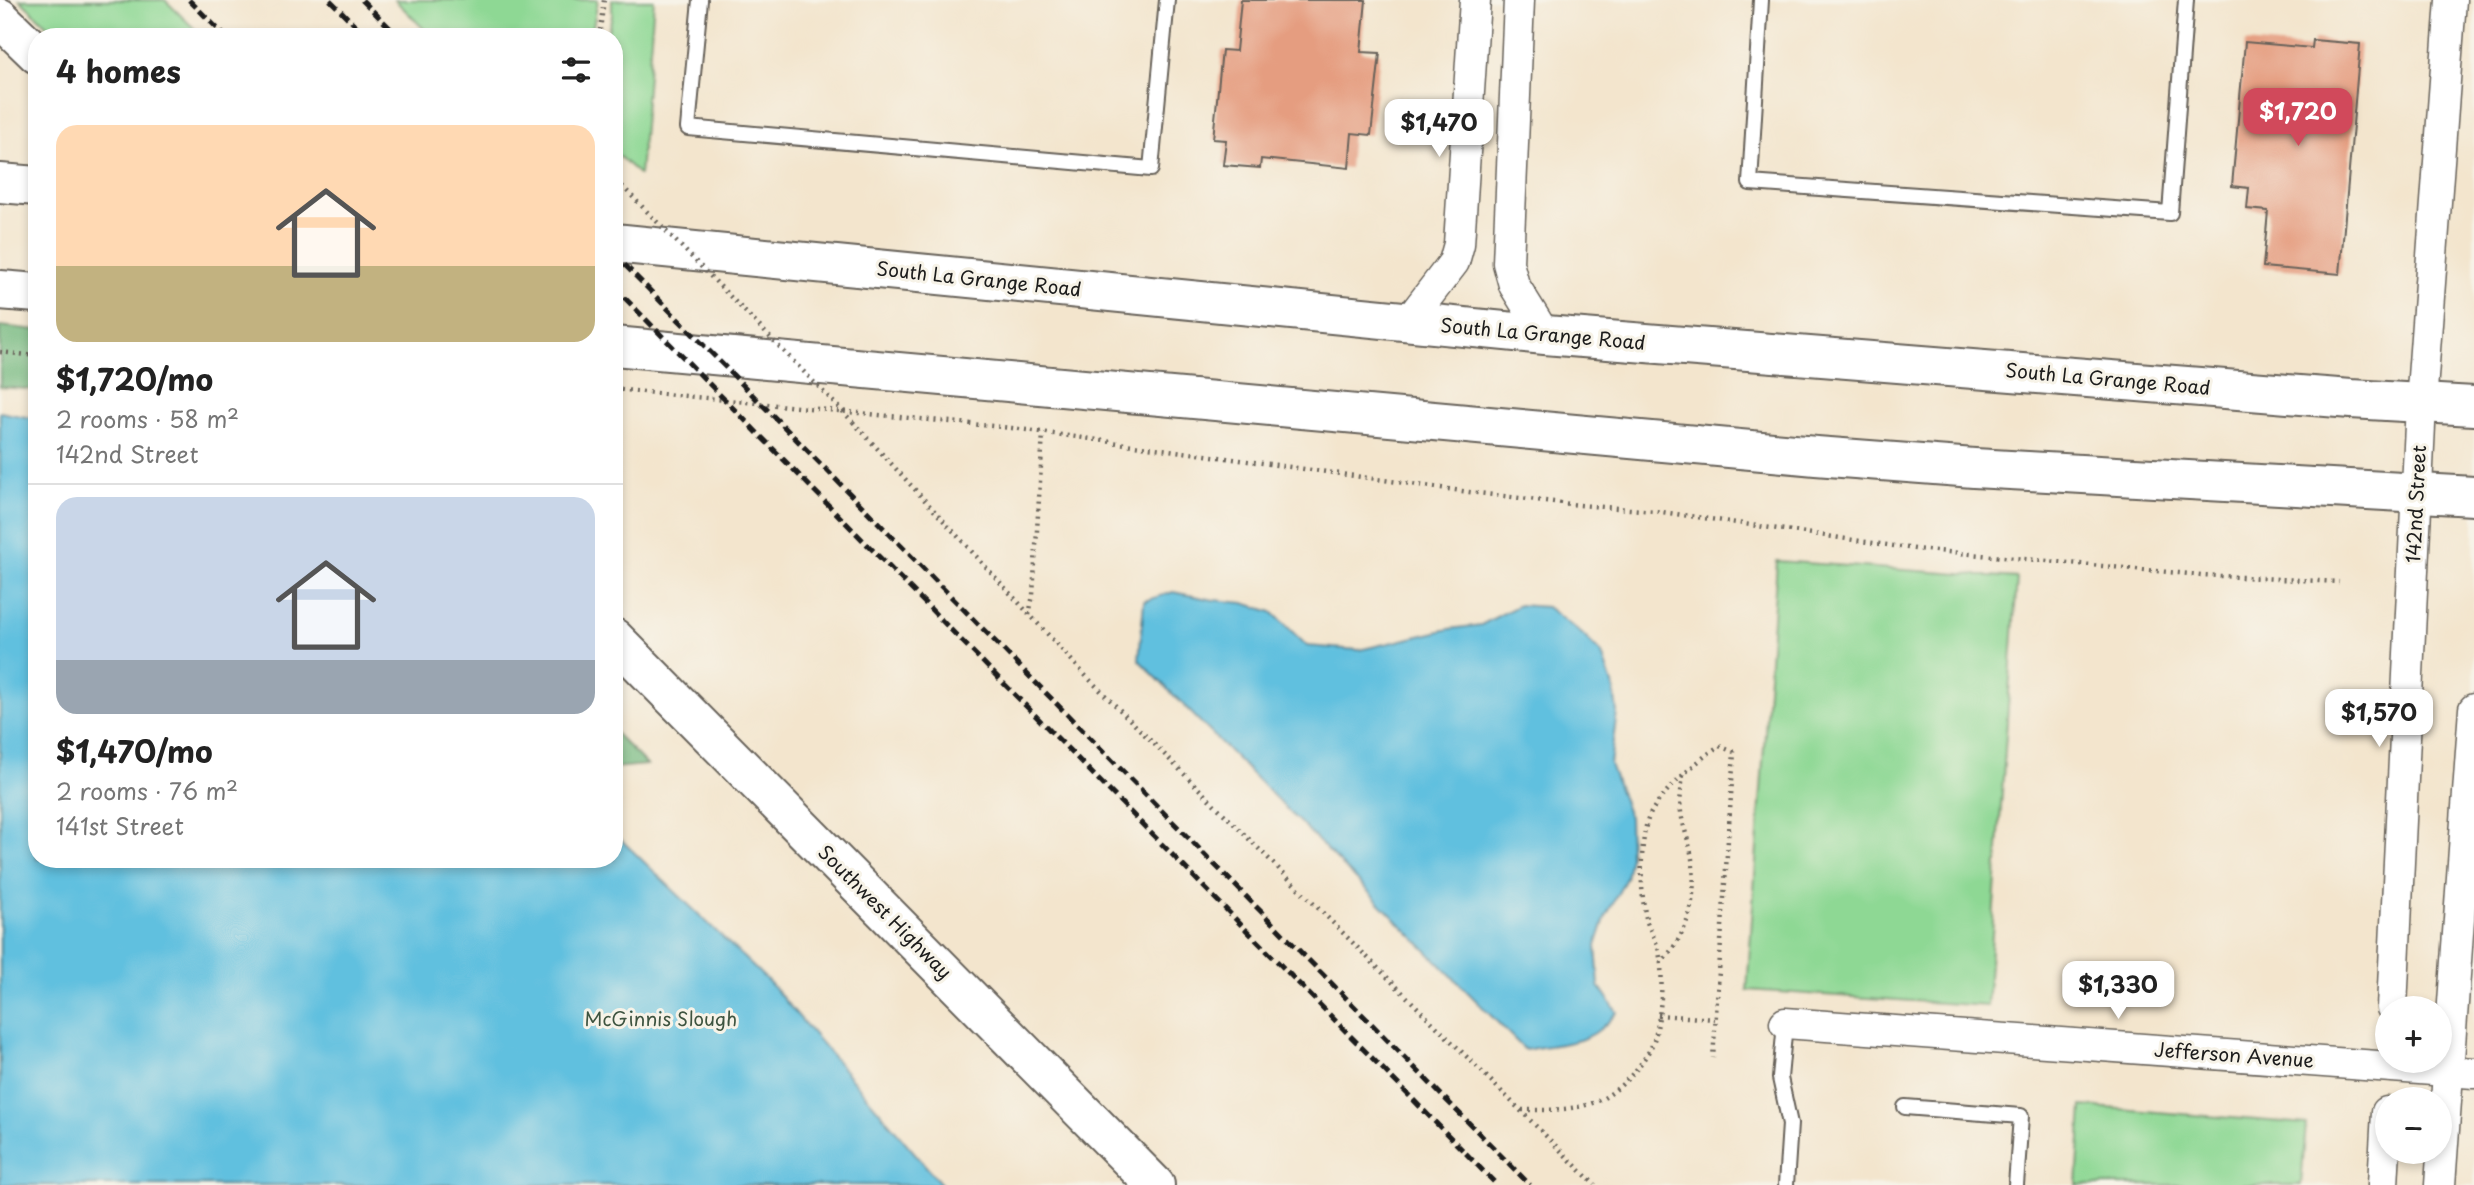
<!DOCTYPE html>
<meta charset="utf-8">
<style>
body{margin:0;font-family:"Playpen Sans",sans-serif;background:#f2f2f2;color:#222;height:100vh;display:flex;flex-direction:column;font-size:26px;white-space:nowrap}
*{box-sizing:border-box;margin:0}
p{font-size:23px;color:#767676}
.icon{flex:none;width:38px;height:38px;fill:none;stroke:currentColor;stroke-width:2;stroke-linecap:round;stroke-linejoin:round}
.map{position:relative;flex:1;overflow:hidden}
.drawer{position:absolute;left:28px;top:28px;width:595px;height:840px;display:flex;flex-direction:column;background:#fff;border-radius:28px;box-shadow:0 4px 10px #0003}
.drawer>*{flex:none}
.buttons{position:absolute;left:2375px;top:996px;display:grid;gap:14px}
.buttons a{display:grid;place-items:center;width:77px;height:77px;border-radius:50%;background:#fff;box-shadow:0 4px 10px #0003;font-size:35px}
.price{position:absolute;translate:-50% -60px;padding:0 16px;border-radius:14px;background:#fff;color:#222;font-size:23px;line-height:46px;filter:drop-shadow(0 2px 4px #0008)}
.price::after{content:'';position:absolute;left:50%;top:42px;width:21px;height:16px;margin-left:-10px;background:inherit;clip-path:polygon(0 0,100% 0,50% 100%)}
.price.selected{background:#d1495b;color:#fff}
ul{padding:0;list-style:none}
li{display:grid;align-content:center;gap:14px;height:371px;padding:0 28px}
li+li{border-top:2px solid #e0e0e0}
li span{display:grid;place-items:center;height:217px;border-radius:21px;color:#555}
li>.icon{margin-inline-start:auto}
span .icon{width:126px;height:126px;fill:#fffc;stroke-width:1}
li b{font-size:30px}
h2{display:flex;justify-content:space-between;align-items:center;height:84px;padding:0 28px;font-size:30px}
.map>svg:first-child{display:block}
.green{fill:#8ed894;stroke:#557a58;stroke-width:2}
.forest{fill:#72b87e;stroke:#476a4d;stroke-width:2}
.water{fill:#60c0df;stroke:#3e6e7e;stroke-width:2}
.building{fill:#e59d80}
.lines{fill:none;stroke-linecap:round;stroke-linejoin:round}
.service-casing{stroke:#67625a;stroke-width:18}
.minor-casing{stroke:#67625a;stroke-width:33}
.primary-casing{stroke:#67625a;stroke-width:42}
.trunk-casing{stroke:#67625a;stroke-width:42}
.path{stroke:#67625a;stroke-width:4.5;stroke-dasharray:2 5;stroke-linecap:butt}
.service{stroke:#fff;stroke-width:14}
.minor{stroke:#fff;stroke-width:30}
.primary{stroke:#fff;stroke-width:38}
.trunk{stroke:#fff;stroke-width:38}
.rail{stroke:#1c1c1c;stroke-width:5;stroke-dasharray:10 5;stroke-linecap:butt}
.path-bridge{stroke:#67625a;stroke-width:4.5;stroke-dasharray:2 5;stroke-linecap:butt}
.labels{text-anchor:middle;stroke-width:6;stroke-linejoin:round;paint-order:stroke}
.street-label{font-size:19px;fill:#1c1c1c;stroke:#f7f3e8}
.park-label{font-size:19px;fill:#3e5440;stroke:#f7f3e8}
</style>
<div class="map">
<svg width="2474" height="1185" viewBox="0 0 2474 1185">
<rect width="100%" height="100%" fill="#f7f3e8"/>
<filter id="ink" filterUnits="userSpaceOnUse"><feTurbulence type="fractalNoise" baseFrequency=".0143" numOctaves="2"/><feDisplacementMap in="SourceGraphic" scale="14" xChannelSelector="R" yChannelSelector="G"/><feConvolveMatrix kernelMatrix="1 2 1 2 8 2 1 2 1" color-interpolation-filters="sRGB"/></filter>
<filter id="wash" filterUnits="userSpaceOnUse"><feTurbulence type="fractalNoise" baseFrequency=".00686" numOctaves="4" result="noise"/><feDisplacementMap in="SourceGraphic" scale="28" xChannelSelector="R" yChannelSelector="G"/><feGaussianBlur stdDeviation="1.57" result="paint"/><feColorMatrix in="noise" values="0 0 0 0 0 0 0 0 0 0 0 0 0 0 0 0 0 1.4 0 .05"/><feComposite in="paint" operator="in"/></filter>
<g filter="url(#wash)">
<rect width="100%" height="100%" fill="#f3e5cd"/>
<g class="green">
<polygon points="20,0 165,0 203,37 59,37"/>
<polygon points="395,0 598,0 591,37 432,37"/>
<polygon points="612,0 654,0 640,175 614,152 614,37 606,37 612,16"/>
<polygon points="1777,561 2017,578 1987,1006 1747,990"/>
<polygon points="2082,1106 2306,1124 2301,1185 2077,1185"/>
</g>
<g class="forest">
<polygon points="0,326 37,330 37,390 0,387"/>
<polygon points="614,732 647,765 614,768"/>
</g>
<g class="water">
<polygon points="0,412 37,419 37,859 614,859 614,833 770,983 942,1185 0,1185"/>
<path d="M1173 592 1214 600 1244 603 1272 612 1307 646 1359 650 1449 629 1481 625 1519 605 1547 607 1582 634 1602 654 1614 690 1617 712 1610 764 1629 817 1630 857 1626 878 1605 918 1596 946 1599 986 1617 1012C1589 1048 1566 1041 1525 1050L1139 660 1144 601Z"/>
</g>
<g id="blocks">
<g class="building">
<polygon points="1241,0 1366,0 1361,52 1380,53 1371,135 1352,133 1349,168 1261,159 1260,168 1223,165 1226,140 1213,139 1222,50 1236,51"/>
<polygon points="2313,40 2360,44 2340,274 2263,267 2268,211 2247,209 2249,188 2232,186 2245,42 2312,48"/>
</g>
</g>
</g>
<g filter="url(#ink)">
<use href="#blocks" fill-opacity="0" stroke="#67625a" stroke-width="2"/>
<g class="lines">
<g class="service-casing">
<g id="service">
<polyline points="700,0 688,128 1151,169 1167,0"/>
<polyline points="1761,0 1750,183 2170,213 2186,0"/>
<polyline points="1785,1023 1780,1078 1790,1124 1786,1185"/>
<polyline points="1905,1107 2021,1116 2016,1185"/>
</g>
</g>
<g class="minor-casing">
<g id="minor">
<polyline points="1519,0 1508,263 1514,285 1545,335"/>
<polyline points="1408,322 1454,262 1459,244 1475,0"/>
<polyline points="2392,1008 2421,404 2451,0"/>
<polyline points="1785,1023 2474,1073"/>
<polyline points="2383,1185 2387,1112"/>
<polyline points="2440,1185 2474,709"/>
</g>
</g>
<g class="primary-casing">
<g id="primary">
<polyline points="0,18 37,54"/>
<polyline points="614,638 1155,1185"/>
</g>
</g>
<g class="trunk-casing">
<g id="trunk">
<polyline points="0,183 37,186"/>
<polyline points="614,243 1545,335 2351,399 2474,406"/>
<polyline points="0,290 37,293"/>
<polyline points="614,346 1816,456 1974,468 2474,496"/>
</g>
</g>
<g class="path">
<polyline points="599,37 604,0"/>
<polyline points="614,177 622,186"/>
<polyline points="0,352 37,356"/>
<polyline points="614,389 1012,428 1469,492 1579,505 1655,511 1915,549 2201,575 2339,582"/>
<polyline points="853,422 1086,676 1595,1185"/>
<polyline points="1029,615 1033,595 1043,433"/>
<path d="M1660 963C1688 936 1698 898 1692 859 1690 843 1683 828 1681 812 1679 800 1682 786 1683 774"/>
<polyline points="1658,1015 1715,1019"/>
<path d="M1522 1110C1548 1110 1576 1111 1600 1100 1621 1090 1649 1059 1655 1037 1661 1014 1664 976 1659 952 1657 940 1648 929 1646 918 1640 891 1640 848 1647 822 1654 797 1698 760 1719 746L1734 752 1713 1058"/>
</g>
<use href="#service" class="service"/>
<use href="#minor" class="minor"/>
<use href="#primary" class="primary"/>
<use href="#trunk" class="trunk"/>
<g class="rail">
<polyline points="189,0 226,37"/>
<polyline points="330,0 367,37"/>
<polyline points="362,0 399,37"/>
<polyline points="614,254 1530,1185"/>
<polyline points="614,287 1497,1185"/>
</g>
<polyline class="path-bridge" points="622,186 853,422"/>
</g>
</g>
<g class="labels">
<g class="street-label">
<text transform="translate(979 279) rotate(6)" y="7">South La Grange Road</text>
<text transform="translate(1543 334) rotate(5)" y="7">South La Grange Road</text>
<text transform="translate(2108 379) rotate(5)" y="7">South La Grange Road</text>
<text transform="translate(2416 504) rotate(-87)" y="7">142nd Street</text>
<text transform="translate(885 912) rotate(45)" y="7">Southwest Highway</text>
<text transform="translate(2234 1055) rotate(4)" y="7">Jefferson Avenue</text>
</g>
<g class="park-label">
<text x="661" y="1026">McGinnis Slough</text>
</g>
</g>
</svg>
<div class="buttons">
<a>+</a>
<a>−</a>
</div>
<b class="price selected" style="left:2298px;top:148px">$1,720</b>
<b class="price" style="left:1439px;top:159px">$1,470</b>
<b class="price" style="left:2379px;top:749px">$1,570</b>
<b class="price" style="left:2118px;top:1021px">$1,330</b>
<section class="drawer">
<h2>4 homes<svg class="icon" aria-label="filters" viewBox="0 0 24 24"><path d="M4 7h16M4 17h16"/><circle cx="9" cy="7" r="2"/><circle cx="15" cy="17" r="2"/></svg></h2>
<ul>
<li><span style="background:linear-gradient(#ffd9b3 65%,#c2b280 0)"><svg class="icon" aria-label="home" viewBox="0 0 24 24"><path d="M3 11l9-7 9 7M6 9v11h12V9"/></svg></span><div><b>$1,720/mo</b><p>2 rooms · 58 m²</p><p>142nd Street</p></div></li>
<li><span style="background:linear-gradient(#c9d6e8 75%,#9aa5b1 0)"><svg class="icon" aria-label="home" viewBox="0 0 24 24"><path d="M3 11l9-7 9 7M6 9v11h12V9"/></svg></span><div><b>$1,470/mo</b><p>2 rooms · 76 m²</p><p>141st Street</p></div></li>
</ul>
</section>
</div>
